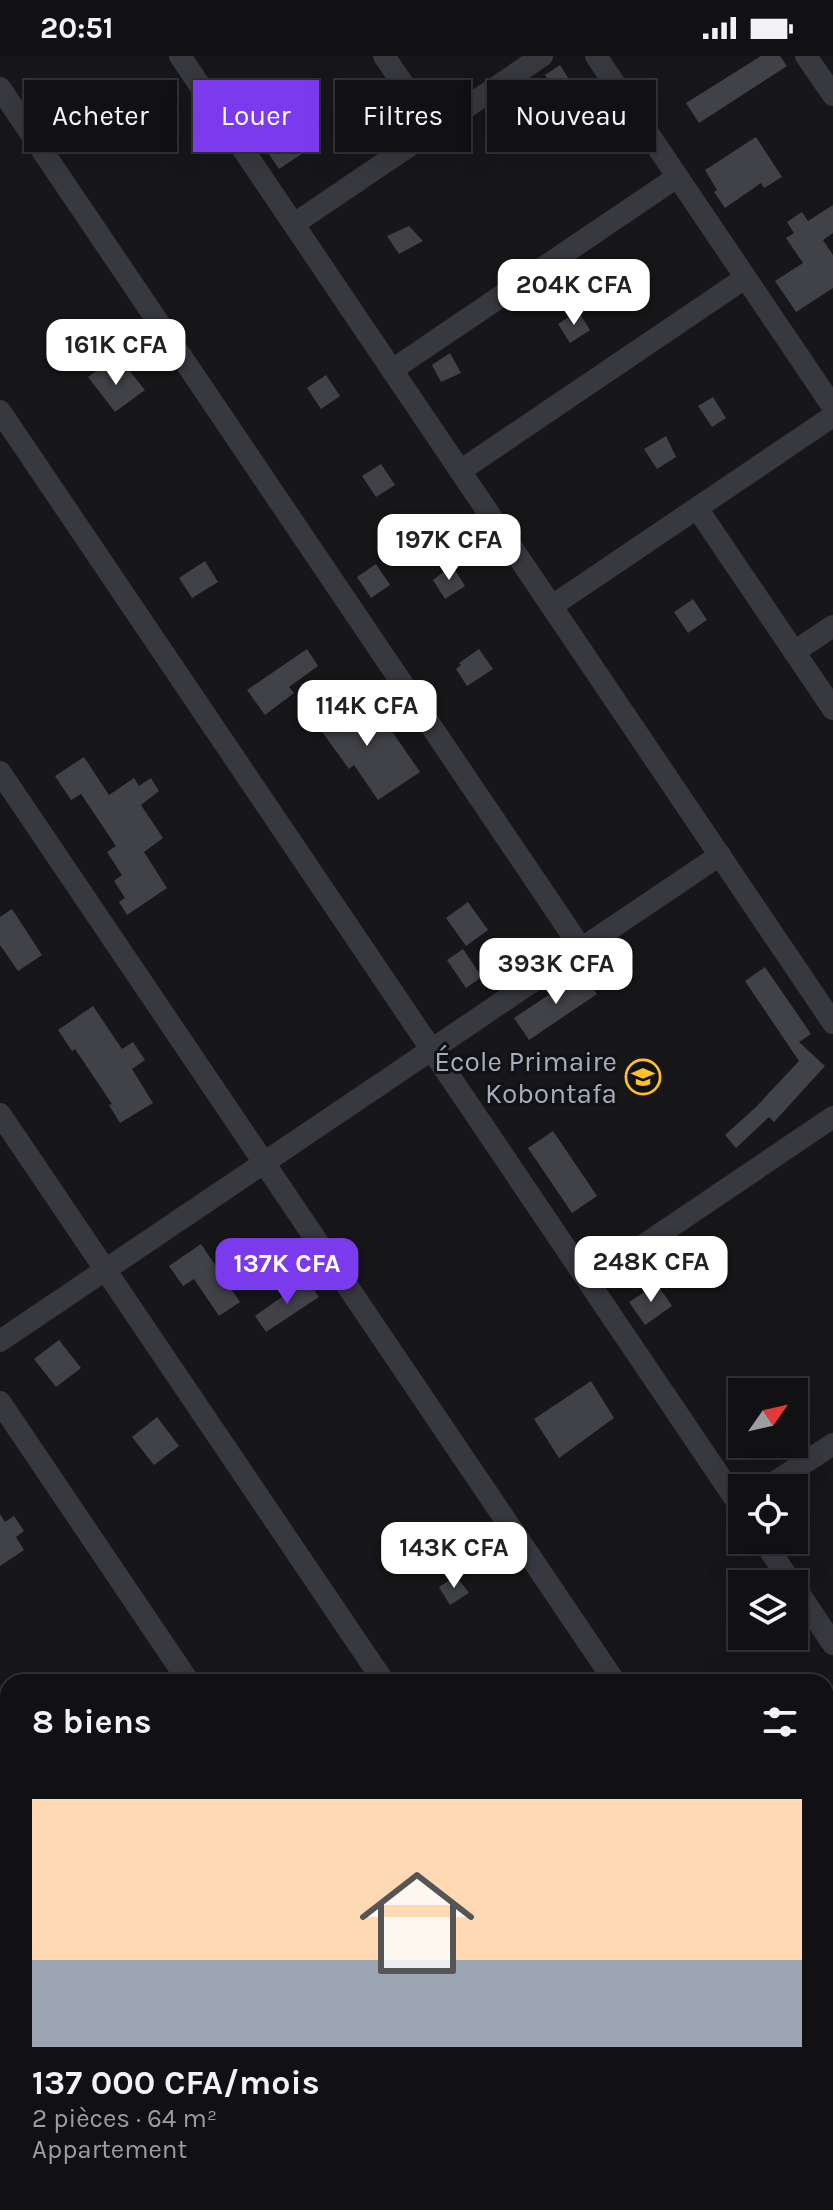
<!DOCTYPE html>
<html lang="fr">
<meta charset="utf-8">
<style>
body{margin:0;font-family:Karla,sans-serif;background:#1e1f22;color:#f1f3f6;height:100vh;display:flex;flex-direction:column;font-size:30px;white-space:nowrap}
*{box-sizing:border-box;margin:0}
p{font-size:26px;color:#9c9da0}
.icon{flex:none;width:44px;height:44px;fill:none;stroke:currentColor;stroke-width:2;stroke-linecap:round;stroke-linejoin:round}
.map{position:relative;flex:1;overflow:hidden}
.drawer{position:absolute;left:0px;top:1618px;width:834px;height:536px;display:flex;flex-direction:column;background:#111114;border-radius:24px 24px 0 0;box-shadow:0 8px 32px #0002,0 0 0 2px #303134}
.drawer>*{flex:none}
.hud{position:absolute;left:24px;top:24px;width:786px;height:72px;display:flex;gap:16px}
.needle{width:52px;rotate:56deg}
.controls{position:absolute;left:728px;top:1322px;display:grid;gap:16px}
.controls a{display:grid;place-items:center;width:80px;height:80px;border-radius:0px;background:#111114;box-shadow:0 8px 32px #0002,0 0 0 2px #303134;font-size:40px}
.price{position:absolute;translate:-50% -68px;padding:0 18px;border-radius:16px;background:#fff;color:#222;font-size:26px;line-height:52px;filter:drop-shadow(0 2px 4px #0008)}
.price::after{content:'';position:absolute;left:50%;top:48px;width:24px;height:18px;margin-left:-12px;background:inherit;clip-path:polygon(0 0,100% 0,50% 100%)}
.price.selected{background:#7c3aed;color:#fff}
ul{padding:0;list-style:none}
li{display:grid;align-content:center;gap:16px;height:424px;padding:0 32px}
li+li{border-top:2px solid #303134}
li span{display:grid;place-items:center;height:248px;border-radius:0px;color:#555}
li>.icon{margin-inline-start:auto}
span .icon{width:144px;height:144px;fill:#fffc;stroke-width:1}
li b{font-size:34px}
h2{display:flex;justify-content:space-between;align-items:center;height:96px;padding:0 32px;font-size:34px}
.chip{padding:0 28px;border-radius:0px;background:#111114;box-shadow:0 8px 32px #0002,0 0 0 2px #303134;font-size:28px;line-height:72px}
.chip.selected{background:#7c3aed;color:#fff}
.status{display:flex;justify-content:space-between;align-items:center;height:56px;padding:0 40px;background:#111114;direction:ltr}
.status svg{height:22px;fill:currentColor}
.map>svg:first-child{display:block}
.building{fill:#414247}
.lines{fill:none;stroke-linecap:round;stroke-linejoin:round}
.street{stroke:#38393f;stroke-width:22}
.labels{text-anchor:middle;stroke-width:6;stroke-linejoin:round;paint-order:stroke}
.poi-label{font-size:28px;fill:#a8adbb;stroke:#121215;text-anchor:end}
</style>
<div class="status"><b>20:51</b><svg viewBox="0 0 49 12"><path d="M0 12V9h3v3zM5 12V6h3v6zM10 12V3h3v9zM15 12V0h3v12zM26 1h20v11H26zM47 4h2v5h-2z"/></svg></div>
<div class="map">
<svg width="833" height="2154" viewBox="0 0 833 2154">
<rect width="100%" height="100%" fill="#17171a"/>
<g class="building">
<polygon points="761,0 780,0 787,10 699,67 686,47"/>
<polygon points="560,9 575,33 587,25 607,56 584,71 558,33 555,35 545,19"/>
<polygon points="305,36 317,55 299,67 286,48"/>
<polygon points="297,75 309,93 279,113 266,94"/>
<polygon points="756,81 782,121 764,132 761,127 725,152 714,136 717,134 705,114"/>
<polygon points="833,149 833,177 823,184 833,199 833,232 796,256 775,225 803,207 786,182 794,177 787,166 802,156 808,165"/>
<polygon points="409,170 423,185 399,198 387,180"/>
<polygon points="578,255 590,274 570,287 558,268"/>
<polygon points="450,297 461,317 441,326 432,309"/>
<polygon points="105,309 116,324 129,314 145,334 115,356 88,321"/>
<polygon points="326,319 340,340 321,353 307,332"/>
<polygon points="713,341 726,362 712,371 698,350"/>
<polygon points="666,380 676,401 657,413 644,393"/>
<polygon points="381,408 395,429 376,441 362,420"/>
<polygon points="482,475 491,492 476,502 468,486"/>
<polygon points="205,505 218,526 192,542 179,522"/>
<polygon points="376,508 390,529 371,542 357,521"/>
<polygon points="452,509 465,530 445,543 433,524"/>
<polygon points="693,543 707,564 688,577 674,556"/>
<polygon points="307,593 318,610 289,631 294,637 265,659 247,634"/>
<polygon points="479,593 493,613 467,630 456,613 461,609 459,607"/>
<polygon points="340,641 358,670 378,655 420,716 378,744 354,709 349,713 310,659"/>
<polygon points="84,701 109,739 134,722 139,730 151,722 159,735 141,749 163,782 144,796 167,832 127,859 119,846 125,842 114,825 122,819 107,796 116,790 81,738 71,744 55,720"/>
<polygon points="468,846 488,874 466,890 446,862"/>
<polygon points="12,853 42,899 18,915 0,889 0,861"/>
<polygon points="463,893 482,921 466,932 447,904"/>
<polygon points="765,911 811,978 799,986 825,1010 774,1066 769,1061 736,1092 725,1079 756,1051 799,1005 745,925"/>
<polygon points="583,916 597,938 529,984 514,962"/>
<polygon points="93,950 122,993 133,986 145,1004 132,1013 153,1047 120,1067 109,1049 112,1048 75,993 72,995 58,974"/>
<polygon points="553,1075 597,1140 572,1157 528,1092"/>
<polygon points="201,1188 240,1246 219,1260 194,1223 183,1230 169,1210"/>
<polygon points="307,1223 319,1241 266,1276 255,1260"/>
<polygon points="657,1228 672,1250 645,1269 629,1246"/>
<polygon points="59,1284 81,1312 56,1331 34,1303"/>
<polygon points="591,1325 614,1362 559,1402 534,1363"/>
<polygon points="157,1361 179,1390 154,1409 132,1381"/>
<polygon points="0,1458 5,1466 14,1460 24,1475 16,1481 24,1494 0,1510"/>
<polygon points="456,1520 469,1537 450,1549 439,1531"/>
</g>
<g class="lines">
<g class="street">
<polyline points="180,0 833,967"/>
<polyline points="384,0 434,73"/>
<polyline points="596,0 833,351"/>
<polyline points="806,0 833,39"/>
<polyline points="0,32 581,892"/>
<polyline points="294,168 542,0"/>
<polyline points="392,314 677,121"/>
<polyline points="0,355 742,1453"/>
<polyline points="460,415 745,222"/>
<polyline points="697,452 833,653"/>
<polyline points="552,550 833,360"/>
<polyline points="794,596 833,570"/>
<polyline points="0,716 615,1626"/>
<polyline points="0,1058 384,1626"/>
<polyline points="589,1226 833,1061"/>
<polyline points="0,1285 720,799"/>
<polyline points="0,1346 189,1626"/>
<polyline points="766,1432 833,1388"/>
<polyline points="763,1484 792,1528"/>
<polyline points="794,1530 833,1588"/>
<polyline points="0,1662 8,1673"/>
<polyline points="826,1939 833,1949"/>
<polyline points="826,1978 833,1973"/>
<polyline points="0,2128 8,2122"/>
<polyline points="327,2146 333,2154"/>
<polyline points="543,2146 549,2154"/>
<polyline points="735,2146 740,2154"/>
<polyline points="566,2154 578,2146"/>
</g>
</g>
<defs>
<g id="school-ring" transform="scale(1.8)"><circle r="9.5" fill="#121215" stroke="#ffc02a" stroke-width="1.5"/><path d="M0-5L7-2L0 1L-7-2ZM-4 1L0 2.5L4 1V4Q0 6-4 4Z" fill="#ffc02a"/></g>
</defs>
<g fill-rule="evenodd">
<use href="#school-ring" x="643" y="1021"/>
</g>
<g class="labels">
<g class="poi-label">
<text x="617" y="1015">École Primaire<tspan x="617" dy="32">Kobontafa</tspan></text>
</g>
</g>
</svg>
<div class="controls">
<a><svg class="needle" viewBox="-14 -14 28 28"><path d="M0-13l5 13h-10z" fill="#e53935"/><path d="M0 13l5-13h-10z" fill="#9c9da0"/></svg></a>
<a><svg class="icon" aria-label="locate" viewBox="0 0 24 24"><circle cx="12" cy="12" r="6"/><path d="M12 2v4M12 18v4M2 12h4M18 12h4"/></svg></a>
<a><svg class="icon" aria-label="layers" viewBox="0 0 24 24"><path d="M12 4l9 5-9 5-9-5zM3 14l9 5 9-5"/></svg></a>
</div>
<b class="price" style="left:574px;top:271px">204K CFA</b>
<b class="price" style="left:116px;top:331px">161K CFA</b>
<b class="price" style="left:449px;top:526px">197K CFA</b>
<b class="price" style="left:367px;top:692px">114K CFA</b>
<b class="price" style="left:556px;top:950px">393K CFA</b>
<b class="price" style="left:651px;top:1248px">248K CFA</b>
<b class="price selected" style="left:287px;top:1250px">137K CFA</b>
<b class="price" style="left:454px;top:1534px">143K CFA</b>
<div class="hud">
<a class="chip">Acheter</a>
<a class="chip selected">Louer</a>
<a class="chip">Filtres</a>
<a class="chip">Nouveau</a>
</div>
<section class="drawer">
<h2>8 biens<svg class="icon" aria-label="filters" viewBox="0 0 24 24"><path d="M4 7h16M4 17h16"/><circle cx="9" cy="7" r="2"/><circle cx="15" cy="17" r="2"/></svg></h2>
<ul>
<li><span style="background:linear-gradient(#ffd9b3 65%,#9aa5b1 0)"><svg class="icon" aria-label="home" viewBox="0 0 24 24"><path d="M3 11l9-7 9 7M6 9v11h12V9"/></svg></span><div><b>137 000 CFA/mois</b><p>2 pièces · 64 m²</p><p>Appartement</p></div></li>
</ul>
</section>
</div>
